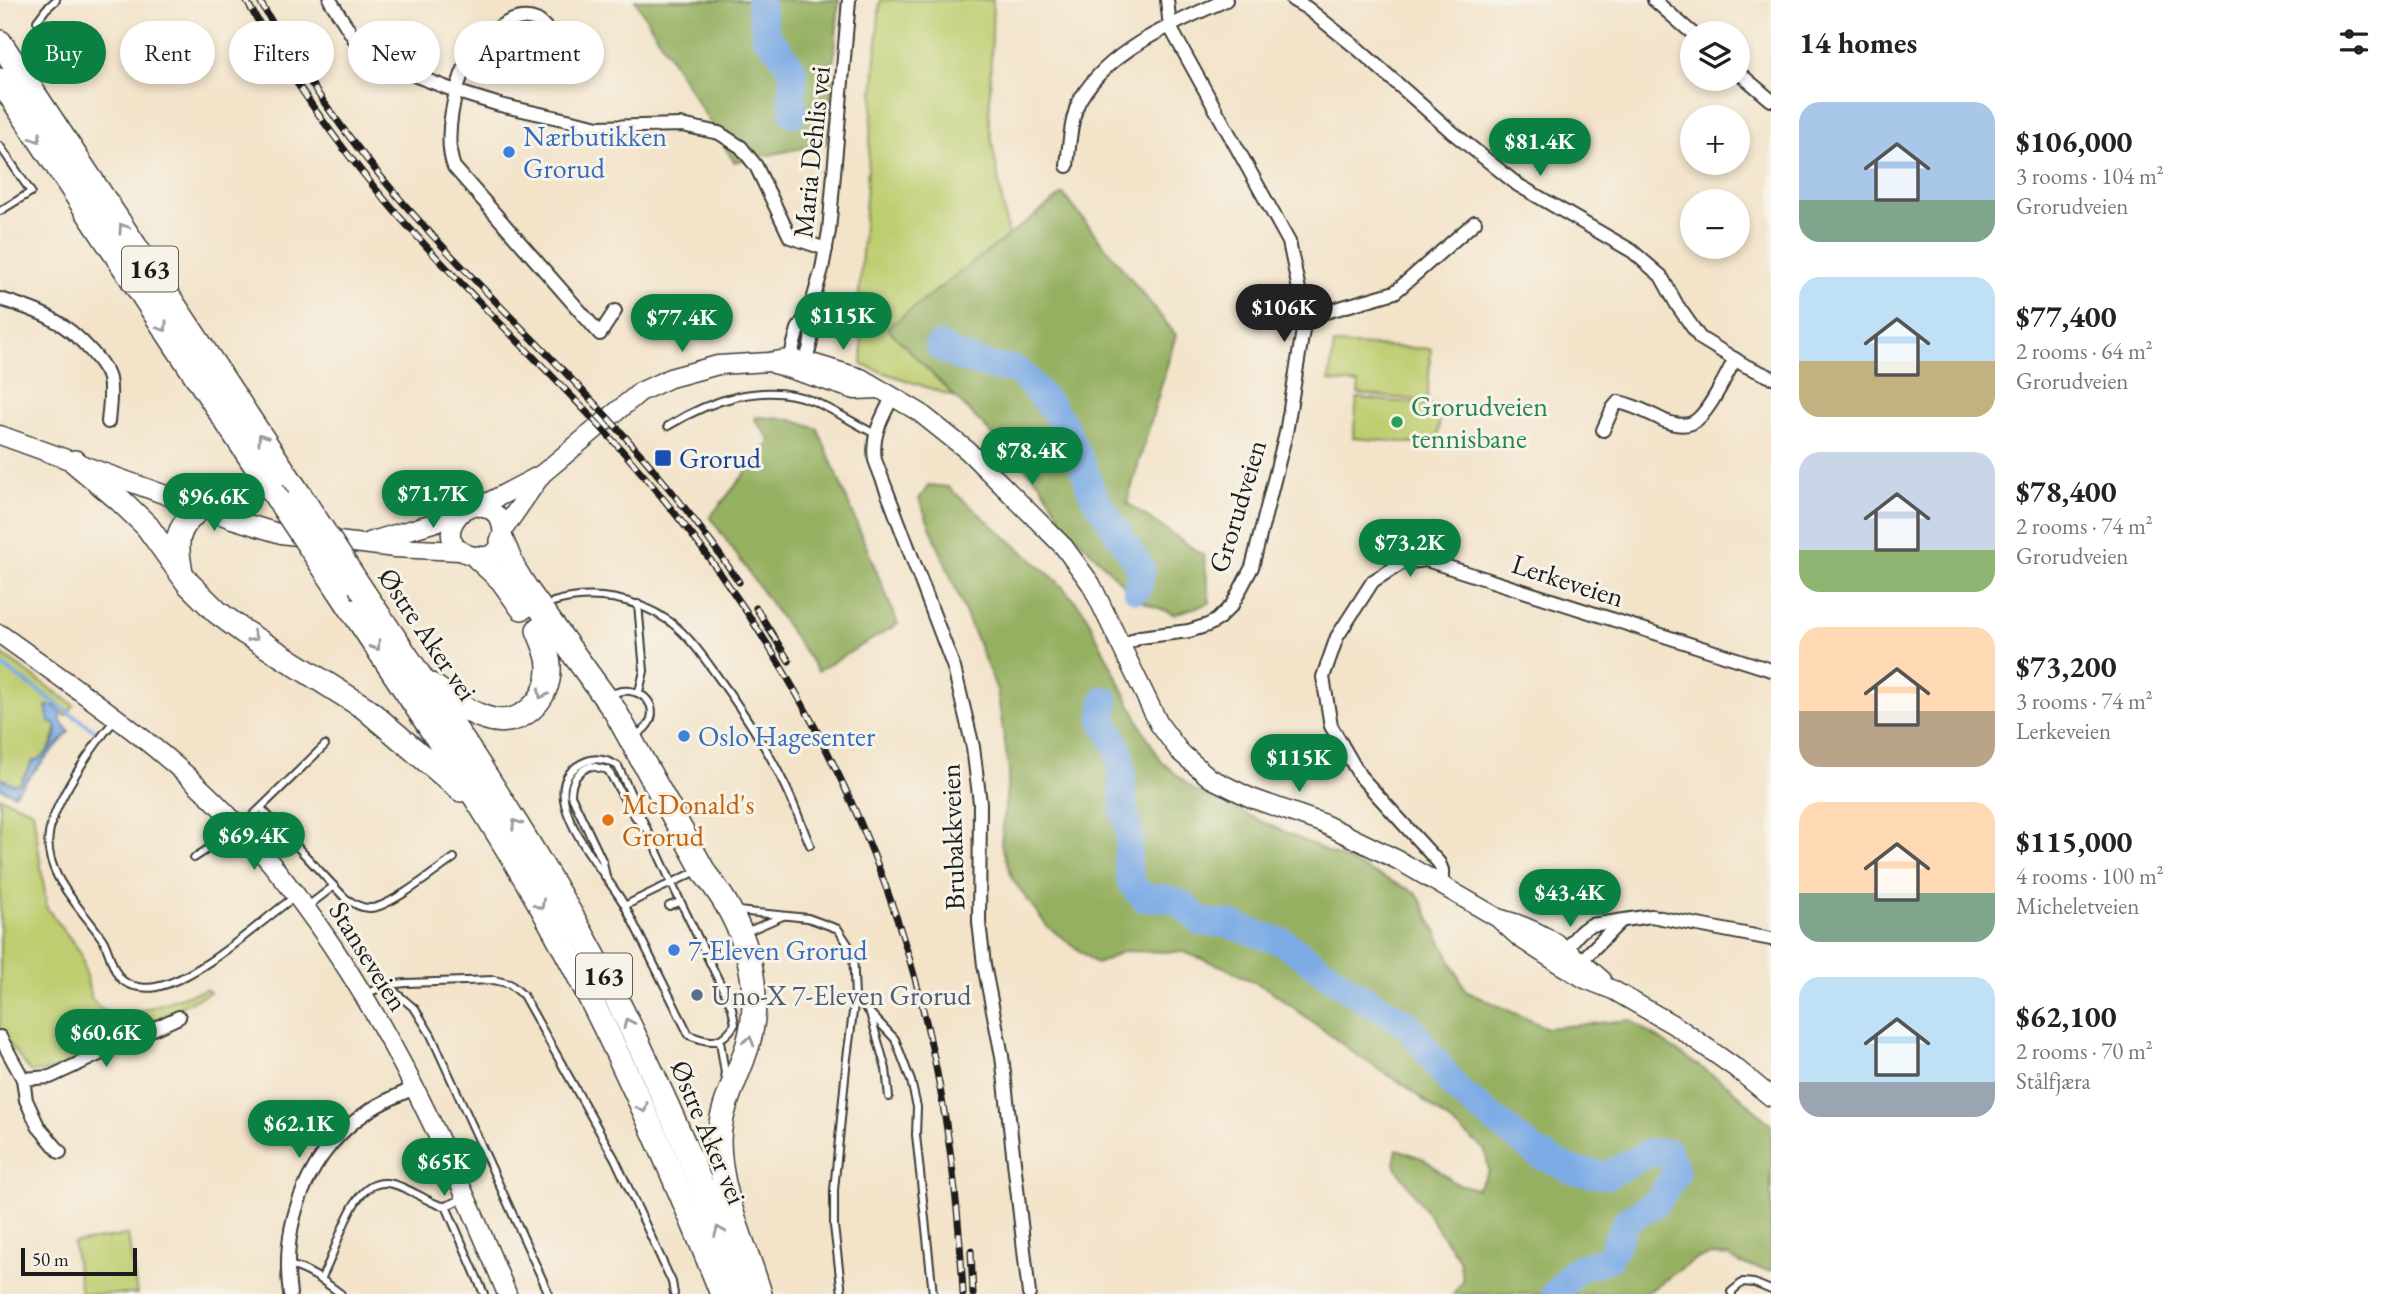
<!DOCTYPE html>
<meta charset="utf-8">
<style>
body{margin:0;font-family:"EB Garamond",serif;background:#f6f6f6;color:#222;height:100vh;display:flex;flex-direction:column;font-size:26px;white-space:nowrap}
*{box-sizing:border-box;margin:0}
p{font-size:23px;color:#767676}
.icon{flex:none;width:38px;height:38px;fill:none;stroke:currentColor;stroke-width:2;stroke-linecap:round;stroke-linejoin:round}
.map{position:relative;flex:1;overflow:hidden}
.panel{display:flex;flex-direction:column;background:#fff;width:630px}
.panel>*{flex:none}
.top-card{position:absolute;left:21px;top:21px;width:665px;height:63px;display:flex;gap:14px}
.controls{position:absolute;left:1680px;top:21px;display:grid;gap:14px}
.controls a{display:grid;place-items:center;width:70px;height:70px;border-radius:50%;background:#fff;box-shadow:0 4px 10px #0003;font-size:35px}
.scale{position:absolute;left:21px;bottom:18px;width:116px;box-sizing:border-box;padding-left:7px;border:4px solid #1c1c1c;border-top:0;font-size:19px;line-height:24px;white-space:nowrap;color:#1c1c1c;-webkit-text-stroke:5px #f7f3e8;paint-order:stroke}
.price{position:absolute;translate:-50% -60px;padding:0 16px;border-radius:24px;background:#0b8043;color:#fff;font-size:23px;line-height:46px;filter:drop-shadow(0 2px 4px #0008)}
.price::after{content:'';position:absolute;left:50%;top:42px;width:21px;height:16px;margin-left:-10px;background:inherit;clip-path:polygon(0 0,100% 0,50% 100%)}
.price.selected{background:#222;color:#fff}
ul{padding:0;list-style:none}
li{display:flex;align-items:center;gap:21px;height:175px;padding:0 28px}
li span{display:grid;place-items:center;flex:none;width:196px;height:140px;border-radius:21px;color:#555}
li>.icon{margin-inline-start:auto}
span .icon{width:84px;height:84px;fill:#fffc;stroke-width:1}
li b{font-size:30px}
h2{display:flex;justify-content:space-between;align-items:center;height:84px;padding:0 28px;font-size:30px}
.chip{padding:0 24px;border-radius:32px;background:#fff;box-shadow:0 4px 10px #0003;font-size:24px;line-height:63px}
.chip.selected{background:#0b8043;color:#fff}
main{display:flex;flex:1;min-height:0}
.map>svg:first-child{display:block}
.green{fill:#becd6f;stroke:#6d7446;stroke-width:2}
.forest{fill:#96b062;stroke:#59663f;stroke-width:2}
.water{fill:#7babe5;stroke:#4c6480;stroke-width:2}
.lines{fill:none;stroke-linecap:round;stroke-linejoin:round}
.stream{stroke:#7babe5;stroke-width:4.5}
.river{stroke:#7babe5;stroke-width:28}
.lane-casing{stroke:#3c3a36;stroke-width:10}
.street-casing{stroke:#3c3a36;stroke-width:16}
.secondary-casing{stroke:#3c3a36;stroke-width:21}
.highway-casing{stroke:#3c3a36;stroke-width:26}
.lane{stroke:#fff;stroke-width:6}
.street{stroke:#fff;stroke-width:12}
.secondary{stroke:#fff;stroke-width:18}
.highway{stroke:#fff;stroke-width:23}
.rail-casing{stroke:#1c1c1c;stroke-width:7}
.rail{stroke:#f7f3e8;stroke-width:4.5;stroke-dasharray:13;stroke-linecap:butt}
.highway-bridge-casing{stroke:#3c3a36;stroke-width:26;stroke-linecap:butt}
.highway-bridge{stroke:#fff;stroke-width:23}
.oneway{stroke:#999}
.shop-dot{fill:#3f7fe0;stroke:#f7f3e8;stroke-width:2.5}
.leisure-dot{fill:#2e9e5b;stroke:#f7f3e8;stroke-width:2.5}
.transit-dot{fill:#1a4fb4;stroke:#f7f3e8;stroke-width:2.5}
.food-dot{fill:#e8710a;stroke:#f7f3e8;stroke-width:2.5}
.service-dot{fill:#5c6f8a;stroke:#f7f3e8;stroke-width:2.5}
.labels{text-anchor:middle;stroke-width:6;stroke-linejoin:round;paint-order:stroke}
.shield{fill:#f7f3e8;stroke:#5e5c59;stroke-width:2}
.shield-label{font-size:26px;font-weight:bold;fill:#1c1c1c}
.shop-label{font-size:28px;fill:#366cbe;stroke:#f7f3e8;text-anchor:start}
.street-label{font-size:28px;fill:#1c1c1c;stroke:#f7f3e8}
.leisure-label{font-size:28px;fill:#27864d;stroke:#f7f3e8;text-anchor:start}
.transit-label{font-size:28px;fill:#164399;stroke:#f7f3e8;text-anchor:start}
.food-label{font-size:28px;fill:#c56008;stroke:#f7f3e8;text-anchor:start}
.service-label{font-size:28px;fill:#4e5e75;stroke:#f7f3e8;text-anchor:start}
</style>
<main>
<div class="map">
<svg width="1771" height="1294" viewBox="0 0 1771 1294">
<rect width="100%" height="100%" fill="#f7f3e8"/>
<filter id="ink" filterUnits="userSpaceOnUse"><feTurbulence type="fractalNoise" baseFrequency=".0143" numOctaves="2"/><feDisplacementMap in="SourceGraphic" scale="14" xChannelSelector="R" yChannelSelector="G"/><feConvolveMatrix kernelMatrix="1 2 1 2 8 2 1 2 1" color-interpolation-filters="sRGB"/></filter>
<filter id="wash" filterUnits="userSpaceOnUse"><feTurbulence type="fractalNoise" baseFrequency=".00686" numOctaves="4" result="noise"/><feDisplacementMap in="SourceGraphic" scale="28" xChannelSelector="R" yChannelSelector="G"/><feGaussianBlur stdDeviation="1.57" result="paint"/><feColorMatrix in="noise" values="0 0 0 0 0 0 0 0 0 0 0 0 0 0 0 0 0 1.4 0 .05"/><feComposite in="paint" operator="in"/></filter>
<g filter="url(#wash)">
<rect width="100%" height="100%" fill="#f3e3c9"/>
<g class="green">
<path d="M880 0H993L989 123 1008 236 888 328 955 397 862 365C864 346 858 328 858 309Z"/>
<polygon points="1334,344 1431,349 1427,401 1358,394 1359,384 1329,381"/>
<polygon points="1357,398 1441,406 1437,445 1353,438"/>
<path d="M0 653 74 705 66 716 61 712C53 731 57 753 32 762L20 783 13 784 0 778Z"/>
<polygon points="0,797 33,811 47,908 81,953 91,998 100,1008 113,1015 128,1015 206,989 210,992 86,1055 54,1070 31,1072 0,1032"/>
<polygon points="128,1235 137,1294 81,1294 73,1243"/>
</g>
<g class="forest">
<polygon points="635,0 839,0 827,143 734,162"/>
<polygon points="1063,194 1176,335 1127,503 1204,556 1210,603 1174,614 1138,600 1067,527 1040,483 887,328"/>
<polygon points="756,417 789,419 818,429 898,624 818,671 710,517 769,444 770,439 755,420"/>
<polygon points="929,485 948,487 1057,581 1084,611 1143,730 1161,761 1194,790 1417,893 1466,991 1547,1028 1630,1020 1729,1086 1771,1125 1771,1271 1741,1264 1728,1256 1712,1255 1695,1259 1645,1294 1453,1294 1463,1280 1459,1260 1394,1164 1397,1149 1424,1159 1455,1183 1477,1189 1489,1171 1485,1150 1407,1087 1358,1056 1270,990 1224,967 1183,952 1124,951 1097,964 1047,926 1013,880 1001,844 1009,771 997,690 919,499"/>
</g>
<path class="water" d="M46 706H54L61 712V721L69 732 14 794 0 788V778L13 784 20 783 32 762C46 757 60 740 56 725L49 722Z"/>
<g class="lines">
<polyline class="stream" points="0,664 97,732"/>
<g class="river">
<polyline points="760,0 766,37 779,50 794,72 792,95 793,113"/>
<polyline points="939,346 957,356 993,367 1014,369 1022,374 1051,407 1063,424 1084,469 1092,493 1142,570 1137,589"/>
<path d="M1105 700 1103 719 1120 753 1124 811 1130 834 1127 861 1131 883 1144 898C1176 897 1179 899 1201 922L1228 924 1285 943 1360 997 1406 1023 1457 1090 1538 1154 1577 1172 1608 1175 1650 1152 1669 1153 1676 1174 1656 1203 1627 1220 1608 1259 1576 1269 1555 1294"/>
</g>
</g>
</g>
<g filter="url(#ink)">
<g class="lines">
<g class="lane-casing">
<g id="lane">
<polyline points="37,21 46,9 56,0"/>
<polyline points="0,146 31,192 0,211"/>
<path d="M668 426C710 400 765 381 813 401 834 410 854 423 875 434"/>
<path d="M553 602C593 590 636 598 669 621 688 635 702 655 715 673 740 707 764 743 783 781 794 802 801 824 810 845"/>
<polyline points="638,604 644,671 639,692"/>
<path d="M610 695C637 681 663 705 647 726 643 731 638 734 633 737"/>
<path d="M115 720C94 744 53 803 49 834 43 875 82 908 103 940 110 952 113 975 125 982 132 987 147 989 156 987 200 978 256 925 293 898"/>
<path d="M261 808 345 898C353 903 362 909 371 908 390 907 437 870 454 858"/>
<polyline points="194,858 240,828 325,745"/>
<path d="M606 877 603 862 571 795C571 781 577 771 591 766L608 770 631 811 643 827"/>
<polyline points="308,906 334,886"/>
<path d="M625 906 689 1035C711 1044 721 1045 735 1024L732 1008 672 884 618 766C609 761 597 757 587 761 523 786 608 874 625 906 648 893 673 883 697 871"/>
<polyline points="669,906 680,902"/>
<polyline points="738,911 808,918 838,929 853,952 855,997 847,1058 834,1190 834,1226 842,1294"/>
<polyline points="744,930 753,929 783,916"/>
<polyline points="387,985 415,1009 431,1035 549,1294"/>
<polyline points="365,994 387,985 406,983 494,980 510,984 523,995 615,1159 672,1282 674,1294"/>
<polyline points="855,997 895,1039 911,1081 917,1107 916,1135 933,1294"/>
<polyline points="870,1013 886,1069 889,1097"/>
<polyline points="720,1041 726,1080"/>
<polyline points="446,1206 484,1294"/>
<path d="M288 1265C308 1269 325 1282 341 1294"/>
<path d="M321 1279C335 1254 341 1223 357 1200 377 1171 399 1185 424 1198 430 1201 437 1206 444 1206 451 1205 458 1200 464 1198"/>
<polyline points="1732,1294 1731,1292 1743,1282 1754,1283 1771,1290"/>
</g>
</g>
<g class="street-casing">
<g id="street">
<polyline points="330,0 357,43 372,59 458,92 500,105 599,127 682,125 719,133 741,147 756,166 790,237 826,249"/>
<polyline points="1293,0 1307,8 1358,49 1452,132 1518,185 1632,251 1661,276 1677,305 1700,338 1746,366 1771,377"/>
<polyline points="1654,0 1692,33"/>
<path d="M553 48C550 41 548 33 545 27 522 0 478 39 467 62 454 90 443 138 454 167L600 334 615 311"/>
<polyline points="1738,72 1771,100"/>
<path d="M1067 166C1069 148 1071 114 1081 98 1111 48 1175 23 1226 0"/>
<path d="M0 299C40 311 64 320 92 352 98 359 107 370 109 379 112 393 109 409 108 422"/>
<path d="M811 307C813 330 814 356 795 372L791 359 793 347 798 329 811 307 822 269 829 231 849 0"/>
<polyline points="1305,318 1395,292 1475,222"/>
<path d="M893 396C882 418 871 435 875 460L954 668 973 747 980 803 979 922 984 965 1002 1056 1029 1294"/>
<path d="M1603 430 1613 408 1618 402C1635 405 1650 414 1665 421 1673 424 1683 427 1692 423 1708 416 1726 375 1735 359"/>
<polyline points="1122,646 1140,637 1189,631 1208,625 1217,620 1232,605 1252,567 1286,433 1305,318 1289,242 1170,27 1167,0"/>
<polyline points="1442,885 1442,870 1439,863 1360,776 1331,726 1323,677 1337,637 1373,581 1402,563 1426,560 1771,670"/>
<path d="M1564 958C1569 945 1578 931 1591 925L1651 916 1771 939"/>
<polyline points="1577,965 1620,922"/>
<polyline points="0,1037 23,1079 26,1100 38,1126 60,1152"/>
<polyline points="23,1079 50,1077 179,1017"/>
<path d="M290 1294C280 1222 308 1151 370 1110 384 1101 399 1095 414 1088"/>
</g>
</g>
<g class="secondary-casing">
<g id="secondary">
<polyline points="774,364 855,390 879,389"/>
<polyline points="0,435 232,519 281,534 395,548 460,551"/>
<polyline points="479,507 542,474 640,392 670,378 718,365 769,362 789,359 815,364 861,378 919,412 968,451 1064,547 1091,584 1159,724 1180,752 1210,778 1251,798 1322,823 1398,860 1498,918 1520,938 1558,963 1585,979 1613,990 1679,1028 1737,1069 1771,1097"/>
<polyline points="503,530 542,474"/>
<path d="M369 542C391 535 414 529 436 522 448 518 459 511 471 507 476 506 482 506 487 508 495 512 501 519 502 528 511 579 420 554 462 512"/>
<path d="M0 634C79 691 160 744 228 815 358 951 437 1123 507 1294"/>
<path d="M1501 919C1544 930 1569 951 1602 980"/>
</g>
</g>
<g class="highway-casing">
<g id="highway">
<polyline points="0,42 300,495"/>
<polyline points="0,80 273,492"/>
<polyline points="75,462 119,499 147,526 188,583 217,612 244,632 365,708 461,790"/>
<path d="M502 541 514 569 527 590 615 711 706 875C748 927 768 995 743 1059 733 1086 720 1111 719 1140 719 1195 745 1243 760 1294"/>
<polyline points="478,558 502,580 522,608"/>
<path d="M181 572C175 542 175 528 201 508"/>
<path d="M338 589C407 694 479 797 541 906 611 1030 669 1161 722 1294"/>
<path d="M364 593C441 707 519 821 586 941 648 1054 699 1174 745 1294"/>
<path d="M431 685C448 696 466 712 486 718 520 730 551 699 549 666 549 654 542 641 538 630"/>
</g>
</g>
<use href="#lane" class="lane"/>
<use href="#street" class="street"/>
<use href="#secondary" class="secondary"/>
<use href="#highway" class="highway"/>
<g class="rail-casing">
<g id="rail">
<path d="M246 0C287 73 335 142 390 206 465 293 550 369 626 455 770 617 880 818 928 1030 948 1117 959 1205 963 1294"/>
<path d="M259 0C299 70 346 137 399 198 461 270 531 335 596 405 648 460 696 519 739 582"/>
<polyline points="756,608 789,661"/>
<polyline points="971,1251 973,1294"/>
</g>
</g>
<use href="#rail" class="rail"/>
<g class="highway-bridge-casing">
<g id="highway-bridge">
<polyline points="273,492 338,589"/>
<polyline points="300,495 364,593"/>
</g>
</g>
<use href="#highway-bridge" class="highway-bridge"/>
</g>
<defs><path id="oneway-chevron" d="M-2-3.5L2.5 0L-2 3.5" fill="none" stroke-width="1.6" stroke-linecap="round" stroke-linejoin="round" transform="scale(1.75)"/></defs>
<g class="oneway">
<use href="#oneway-chevron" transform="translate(37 138) rotate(56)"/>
<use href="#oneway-chevron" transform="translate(123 228) rotate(-124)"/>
<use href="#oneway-chevron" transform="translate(163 327) rotate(56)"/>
<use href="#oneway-chevron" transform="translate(262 438) rotate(-124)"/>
<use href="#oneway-chevron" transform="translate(253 637) rotate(32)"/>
<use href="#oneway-chevron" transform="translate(376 646) rotate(57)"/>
<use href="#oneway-chevron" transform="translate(542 694) rotate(118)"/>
<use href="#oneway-chevron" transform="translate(516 824) rotate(-123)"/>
<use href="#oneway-chevron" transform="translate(540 905) rotate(60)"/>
<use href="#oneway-chevron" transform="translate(628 1023) rotate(-116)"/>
<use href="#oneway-chevron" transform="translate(749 1041) rotate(-74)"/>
<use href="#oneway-chevron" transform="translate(643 1108) rotate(66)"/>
<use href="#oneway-chevron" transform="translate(719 1231) rotate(-112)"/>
</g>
</g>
<g class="shop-dot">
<circle cx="509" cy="152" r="7"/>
<circle cx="684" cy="736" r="7"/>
<circle cx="674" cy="950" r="7"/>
</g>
<circle class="leisure-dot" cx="1397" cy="422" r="7"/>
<rect class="transit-dot" x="654" y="449" width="18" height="18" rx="3.5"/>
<circle class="food-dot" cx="608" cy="820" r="7"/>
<circle class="service-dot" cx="697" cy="995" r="7"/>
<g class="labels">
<g class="shield">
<rect x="122" y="246.5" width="56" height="45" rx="5"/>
<rect x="576" y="953.5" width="56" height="45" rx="5"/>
</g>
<g class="shield-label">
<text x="150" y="278">163</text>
<text x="604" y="985">163</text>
</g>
<g class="shop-label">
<text x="523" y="146">Nærbutikken<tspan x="523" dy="32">Grorud</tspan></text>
<text x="698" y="746">Oslo Hagesenter</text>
<text x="688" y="960">7-Eleven Grorud</text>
</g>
<g class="street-label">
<text transform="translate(811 152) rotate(-84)" y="10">Maria Dehlis vei</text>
<text transform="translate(1237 506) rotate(-73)" y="10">Grorudveien</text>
<text transform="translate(1568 580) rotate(18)" y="10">Lerkeveien</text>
<text transform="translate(428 634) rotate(56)" y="10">Østre Aker vei</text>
<text transform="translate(952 837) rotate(-92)" y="10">Brubakkveien</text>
<text transform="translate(369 956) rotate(58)" y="10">Stanseveien</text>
<text transform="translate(709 1132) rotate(67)" y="10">Østre Aker vei</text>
</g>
<g class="leisure-label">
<text x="1411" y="416">Grorudveien<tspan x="1411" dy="32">tennisbane</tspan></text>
</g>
<g class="transit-label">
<text x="679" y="468">Grorud</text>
</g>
<g class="food-label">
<text x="622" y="814">McDonald's<tspan x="622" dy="32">Grorud</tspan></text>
</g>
<g class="service-label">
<text x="711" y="1005">Uno-X 7-Eleven Grorud</text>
</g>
</g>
</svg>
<div class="controls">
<a><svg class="icon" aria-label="layers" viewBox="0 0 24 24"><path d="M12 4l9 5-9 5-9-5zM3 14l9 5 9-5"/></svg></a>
<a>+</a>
<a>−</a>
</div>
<div class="scale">50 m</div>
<b class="price" style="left:1540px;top:178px">$81.4K</b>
<b class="price selected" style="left:1284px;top:344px">$106K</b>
<b class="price" style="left:843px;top:352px">$115K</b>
<b class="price" style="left:682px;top:354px">$77.4K</b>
<b class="price" style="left:1032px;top:487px">$78.4K</b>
<b class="price" style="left:433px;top:530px">$71.7K</b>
<b class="price" style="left:214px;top:533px">$96.6K</b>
<b class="price" style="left:1410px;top:579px">$73.2K</b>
<b class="price" style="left:1299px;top:794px">$115K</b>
<b class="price" style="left:254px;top:872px">$69.4K</b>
<b class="price" style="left:1570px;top:929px">$43.4K</b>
<b class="price" style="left:106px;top:1069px">$60.6K</b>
<b class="price" style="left:299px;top:1160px">$62.1K</b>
<b class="price" style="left:444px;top:1198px">$65K</b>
<div class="top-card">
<a class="chip selected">Buy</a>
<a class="chip">Rent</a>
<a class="chip">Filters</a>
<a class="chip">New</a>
<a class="chip">Apartment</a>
</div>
</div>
<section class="panel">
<h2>14 homes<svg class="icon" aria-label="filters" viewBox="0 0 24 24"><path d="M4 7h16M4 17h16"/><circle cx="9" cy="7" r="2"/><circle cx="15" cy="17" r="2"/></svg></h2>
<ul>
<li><span style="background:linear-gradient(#a9c7e8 70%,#7fa58c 0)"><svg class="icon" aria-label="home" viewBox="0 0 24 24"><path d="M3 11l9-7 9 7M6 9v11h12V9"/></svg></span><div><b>$106,000</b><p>3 rooms · 104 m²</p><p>Grorudveien</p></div></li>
<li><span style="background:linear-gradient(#bfe0f5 60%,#c2b280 0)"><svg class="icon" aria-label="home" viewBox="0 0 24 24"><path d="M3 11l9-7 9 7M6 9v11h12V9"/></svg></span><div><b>$77,400</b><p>2 rooms · 64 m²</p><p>Grorudveien</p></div></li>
<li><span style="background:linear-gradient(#c9d6e8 70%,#8fb573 0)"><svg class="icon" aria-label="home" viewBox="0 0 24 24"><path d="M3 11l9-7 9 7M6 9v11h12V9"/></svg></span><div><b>$78,400</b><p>2 rooms · 74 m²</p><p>Grorudveien</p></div></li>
<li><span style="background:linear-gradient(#ffd9b3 60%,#b9a48a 0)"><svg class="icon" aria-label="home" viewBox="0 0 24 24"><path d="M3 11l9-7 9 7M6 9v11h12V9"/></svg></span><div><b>$73,200</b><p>3 rooms · 74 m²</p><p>Lerkeveien</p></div></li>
<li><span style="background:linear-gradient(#ffd9b3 65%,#7fa58c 0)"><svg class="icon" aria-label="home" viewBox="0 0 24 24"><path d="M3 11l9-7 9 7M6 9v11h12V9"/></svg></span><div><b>$115,000</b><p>4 rooms · 100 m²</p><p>Micheletveien</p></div></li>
<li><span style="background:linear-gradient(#bfe0f5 75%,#9aa5b1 0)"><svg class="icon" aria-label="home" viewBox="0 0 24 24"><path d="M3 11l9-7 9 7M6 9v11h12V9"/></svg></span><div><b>$62,100</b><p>2 rooms · 70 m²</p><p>Stålfjæra</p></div></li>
</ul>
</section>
</main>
